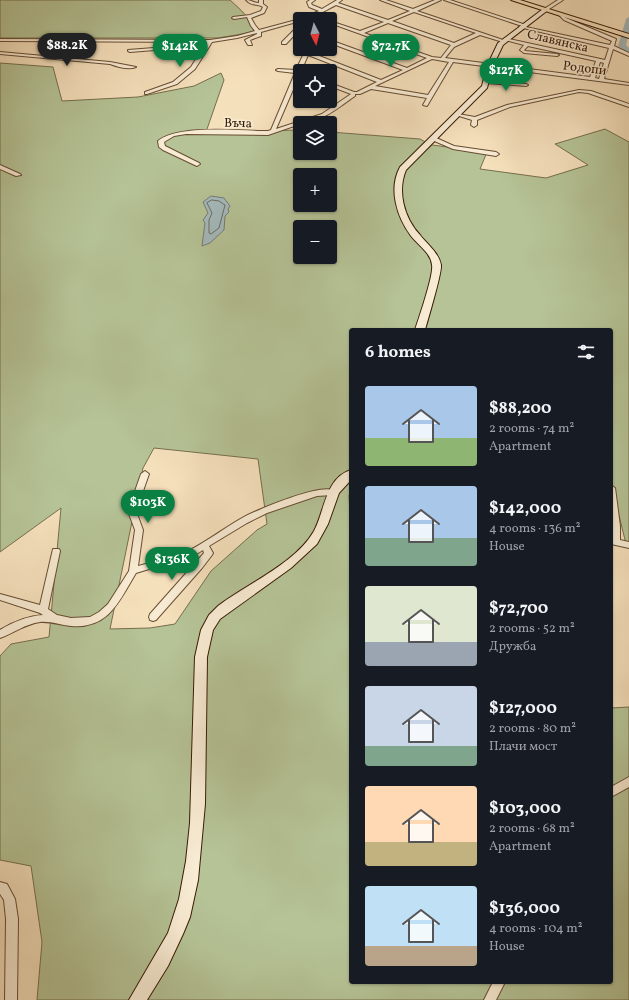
<!DOCTYPE html>
<meta charset="utf-8">
<style>
body{margin:0;font-family:Vollkorn,serif;background:#242831;color:#f1f3f6;height:100vh;display:flex;flex-direction:column;font-size:15px;white-space:nowrap}
*{box-sizing:border-box;margin:0}
p{font-size:13px;color:#9ea1a6}
.icon{flex:none;width:22px;height:22px;fill:none;stroke:currentColor;stroke-width:2;stroke-linecap:round;stroke-linejoin:round}
.map{position:relative;flex:1;overflow:hidden}
.panel{position:absolute;left:349px;top:328px;width:264px;height:656px;display:flex;flex-direction:column;background:#171b24;border-radius:4px;box-shadow:0 1px 3px #0004}
.panel>*{flex:none}
.needle{width:26px;rotate:174deg}
.fabs{position:absolute;left:293px;top:12px;display:grid;gap:8px}
.fabs a{display:grid;place-items:center;width:44px;height:44px;border-radius:4px;background:#171b24;box-shadow:0 1px 3px #0004;font-size:20px}
.price{position:absolute;translate:-50% -34px;padding:0 9px;border-radius:14px;background:#0b8043;color:#fff;font-size:13px;line-height:26px;filter:drop-shadow(0 1px 2px #0008)}
.price::after{content:'';position:absolute;left:50%;top:24px;width:12px;height:9px;margin-left:-6px;background:inherit;clip-path:polygon(0 0,100% 0,50% 100%)}
.price.on{background:#222;color:#fff}
ul{padding:0;list-style:none}
li{display:flex;align-items:center;gap:12px;height:100px;padding:0 16px}
li span{display:grid;place-items:center;flex:none;width:112px;height:80px;border-radius:4px;color:#555}
li>.icon{margin-inline-start:auto}
span .icon{width:48px;height:48px;fill:#fffc;stroke-width:1}
li b{font-size:17px}
h2{display:flex;justify-content:space-between;align-items:center;height:48px;padding:0 16px;font-size:17px}
.map>svg:first-child{display:block}
.green{fill:#b5c396;stroke:#766e4d;fill-rule:evenodd}
.water{fill:#a3babd;stroke:#787a73}
.lines{fill:none;stroke-linecap:round;stroke-linejoin:round}
.shore{stroke:#6e6a60;stroke-width:1}
.river{fill:#a3babd;fill-rule:evenodd}
.street-casing{stroke:#674c32;stroke-width:2}
.secondary-casing{stroke:#381a04;stroke-width:2}
.primary-casing{stroke:#381a04;stroke-width:2}
.street{fill:#f8ebd3;fill-rule:evenodd}
.secondary{fill:#f8ebd3;fill-rule:evenodd}
.primary{fill:#f5e0bc;fill-rule:evenodd}
.labels{text-anchor:middle;stroke-width:3;stroke-linejoin:round;paint-order:stroke}
.far-street-label{font-size:13px;fill:#381a04;stroke:#f8ebd3}
</style>
<div class="map">
<svg width="629" height="1000" viewBox="0 0 629 1000">
<rect width="100%" height="100%" fill="#f5e0bc"/>
<filter id="stains"><feTurbulence type="fractalNoise" baseFrequency=".005" numOctaves="4"/><feColorMatrix values="0 0 0 0 .2 0 0 0 0 .09 0 0 0 0 .02 0 0 0 .5 -.17"/></filter>
<radialGradient id="worn" r=".72"><stop offset=".6" stop-color="#630" stop-opacity="0"/><stop offset="1" stop-color="#630" stop-opacity=".3"/></radialGradient>
<g class="green">
<path d="M0 0H230C241 10 250 17 254 32L218 38H0Z"/>
<path d="M0 63 53 67 62 101 138 97 194 86 221 73 224 80 206 132 300 130V153H330V132L420 139 429 144 410 163 432 145 487 152 480 169 546 178 588 165 555 144 605 129 629 142V546L626 544 611 483V330H351V492L349 495 351 535V982H611V708L629 707V1000H37L42 942 31 866 0 860V656L11 644 49 637 61 508 0 552ZM300 175H330V205H300ZM300 227H330V257H300ZM154 448 258 459 267 524 257 530 211 571 175 624 150 628 110 629 143 468Z"/>
</g>
<polygon class="water" points="211,196 224,198 230,206 228,209 229,212 225,216 224,230 210,243 202,246 205,223 203,220 208,213 203,202"/>
<g class="lines">
<polygon class="shore" points="212,200 219,201 225,205 219,228 211,234 209,233 209,220 212,213 207,203"/>
<polygon class="river" points="629,17 629,33 626,45 629,48 629,54 618,46 626,19"/>
<g class="street-casing">
<g id="street">
<path d="M246 0C251 0 254 3 259 3V0H263V4L267 7 264 13 251 18 255 25 259 30 300 19 319 11 309 7 307 2 310 0H315L311 3 312 5 322 9 337 0H342L338 3 388 20 410 11 380 0H386L413 9 435 0H441L417 11 503 40 505 38 605 60 609 48 519 27 521 26 610 45 612 41 564 20 559 15 561 14 566 18 616 39 614 46 629 53V56L613 49 604 79 629 83V85L453 62 427 106 423 105 427 98 371 89 360 94H355V96C339 107 321 123 300 123V124L268 135 186 134 174 136 164 142 165 146 199 163 200 164 197 166 163 150 159 147 158 141C178 124 241 131 268 131L271 130 295 73 278 71 276 70 278 69 296 70 306 49H310L309 52 381 80 403 70 330 43V40L407 68 427 58 330 23V21L360 31 384 22 336 5C324 11 313 19 300 19V21L261 32V36L250 40 252 45H248L245 40 257 34V33L237 38 212 42 195 69 177 84 147 94H145V92L173 82 191 67 204 46 130 52 128 51V50L206 44 207 42 0 41V39L210 40 237 36 255 31 251 26 247 17 234 19 232 18 233 17 250 15 261 11 263 7C257 3 253 7 246 0ZM414 12 476 33 454 43 392 21ZM388 23 451 45 441 58 432 57 364 33ZM480 35 503 42 505 40 524 45 520 50 524 53 557 56 559 55 557 54 525 51 524 50 528 46 596 61 590 77 445 58 454 47ZM308 55 377 82 357 92H354L330 83V86L351 94 322 114 276 129ZM432 59 449 62 428 95 375 86ZM600 62 604 63 599 79 595 78Z"/>
<polygon points="444,0 450,0 526,25 522,26"/>
<polygon points="558,0 563,0 546,11 544,11 544,9"/>
<polygon points="298,26 300,26 300,29 286,44 282,44 282,42"/>
<path d="M0 52 110 62 136 67C129 70 118 67 110 64L0 54Z"/>
<polygon points="485,81 526,84 528,85 526,86 487,83 485,83"/>
<polygon points="579,90 591,91 629,104 629,107 588,93 579,92 510,107 477,120 477,125 474,127 471,125 472,120 456,115 458,114 475,117 507,105"/>
<polygon points="434,137 454,146 496,152 499,154 496,156 453,149 432,140 432,138"/>
<polygon points="0,165 20,174 21,175 16,176 0,169"/>
<path d="M145 471 149 474 136 511 143 530 138 566C153 562 177 557 190 550 208 541 224 528 242 518 255 511 326 480 336 492L332 495 317 496 267 513 247 523 209 546 213 553 212 555 202 568 156 620 153 621 150 620 149 617 150 614 204 553 203 550 195 555 136 573C119 601 109 629 71 626 60 625 51 621 40 622 25 624 14 633 0 638V630C13 622 27 616 43 615L40 613 0 600V594L40 605 53 549H59L60 551 48 609 57 615 71 618 90 617 99 612 108 604 129 571 135 530 128 511 141 474Z"/>
<polygon points="611,485 615,488 620,526 620,540 629,542 629,548 611,544"/>
<polygon points="629,777 629,787 611,797 611,787"/>
<polygon points="0,882 7,884 15,899 18,919 17,1000 5,1000 6,919 4,900 0,894"/>
<polygon points="493,982 505,982 496,1000 484,1000"/>
</g>
</g>
<g class="secondary-casing">
<g id="secondary">
<path d="M543 9 548 10 503 45 493 66 487 88 406 170C397 191 404 218 420 235 427 244 439 253 441 265 442 273 428 319 425 330H415C419 318 434 274 432 265 431 253 418 245 411 236 397 217 388 189 400 167L482 86 487 66 498 43Z"/>
<path d="M351 470V480L339 493 328 524 317 544 291 568 220 619 213 630 207 657 205 804 198 880 190 917 183 934 168 966 147 1000H129L168 933 179 899 186 861 190 823 195 657 201 630 209 615 218 606C247 584 296 563 314 531 325 511 325 478 351 470Z"/>
</g>
</g>
<g class="primary-casing">
<polygon id="primary" points="511,0 520,0 629,34 629,38"/>
</g>
<use href="#street" class="street"/>
<use href="#secondary" class="secondary"/>
<use href="#primary" class="primary"/>
</g>
<g class="labels">
<g class="far-street-label">
<text transform="translate(558 40) rotate(13)" y="5">Славянска</text>
<text transform="translate(585 67) rotate(7)" y="5">Родопи</text>
<text transform="translate(238 122) rotate(1)" y="5">Въча</text>
</g>
</g>
<rect width="100%" height="100%" filter="url(#stains)"/>
<rect width="100%" height="100%" fill="url(#worn)"/>
</svg>
<div class="fabs">
<a><svg class="needle" viewBox="-14 -14 28 28"><path d="M0-13l5 13h-10z" fill="#e53935"/><path d="M0 13l5-13h-10z" fill="#9ea1a6"/></svg></a>
<a><svg class="icon" aria-label="locate" viewBox="0 0 24 24"><circle cx="12" cy="12" r="6"/><path d="M12 2v4M12 18v4M2 12h4M18 12h4"/></svg></a>
<a><svg class="icon" aria-label="layers" viewBox="0 0 24 24"><path d="M12 4l9 5-9 5-9-5zM3 14l9 5 9-5"/></svg></a>
<a>+</a>
<a>−</a>
</div>
<b class="price on" style="left:67px;top:67px">$88.2K</b>
<b class="price" style="left:180px;top:68px">$142K</b>
<b class="price" style="left:391px;top:68px">$72.7K</b>
<b class="price" style="left:506px;top:92px">$127K</b>
<b class="price" style="left:148px;top:524px">$103K</b>
<b class="price" style="left:172px;top:581px">$136K</b>
<section class="panel">
<h2>6 homes<svg class="icon" aria-label="filters" viewBox="0 0 24 24"><path d="M4 7h16M4 17h16"/><circle cx="9" cy="7" r="2"/><circle cx="15" cy="17" r="2"/></svg></h2>
<ul>
<li><span style="background:linear-gradient(#a9c7e8 65%,#8fb573 0)"><svg class="icon" aria-label="home" viewBox="0 0 24 24"><path d="M3 11l9-7 9 7M6 9v11h12V9"/></svg></span><div><b>$88,200</b><p>2 rooms · 74 m²</p><p>Apartment</p></div></li>
<li><span style="background:linear-gradient(#a9c7e8 65%,#7fa58c 0)"><svg class="icon" aria-label="home" viewBox="0 0 24 24"><path d="M3 11l9-7 9 7M6 9v11h12V9"/></svg></span><div><b>$142,000</b><p>4 rooms · 136 m²</p><p>House</p></div></li>
<li><span style="background:linear-gradient(#dfe7d0 70%,#9aa5b1 0)"><svg class="icon" aria-label="home" viewBox="0 0 24 24"><path d="M3 11l9-7 9 7M6 9v11h12V9"/></svg></span><div><b>$72,700</b><p>2 rooms · 52 m²</p><p>Дружба</p></div></li>
<li><span style="background:linear-gradient(#c9d6e8 75%,#7fa58c 0)"><svg class="icon" aria-label="home" viewBox="0 0 24 24"><path d="M3 11l9-7 9 7M6 9v11h12V9"/></svg></span><div><b>$127,000</b><p>2 rooms · 80 m²</p><p>Плачи мост</p></div></li>
<li><span style="background:linear-gradient(#ffd9b3 70%,#c2b280 0)"><svg class="icon" aria-label="home" viewBox="0 0 24 24"><path d="M3 11l9-7 9 7M6 9v11h12V9"/></svg></span><div><b>$103,000</b><p>2 rooms · 68 m²</p><p>Apartment</p></div></li>
<li><span style="background:linear-gradient(#bfe0f5 75%,#b9a48a 0)"><svg class="icon" aria-label="home" viewBox="0 0 24 24"><path d="M3 11l9-7 9 7M6 9v11h12V9"/></svg></span><div><b>$136,000</b><p>4 rooms · 104 m²</p><p>House</p></div></li>
</ul>
</section>
</div>
